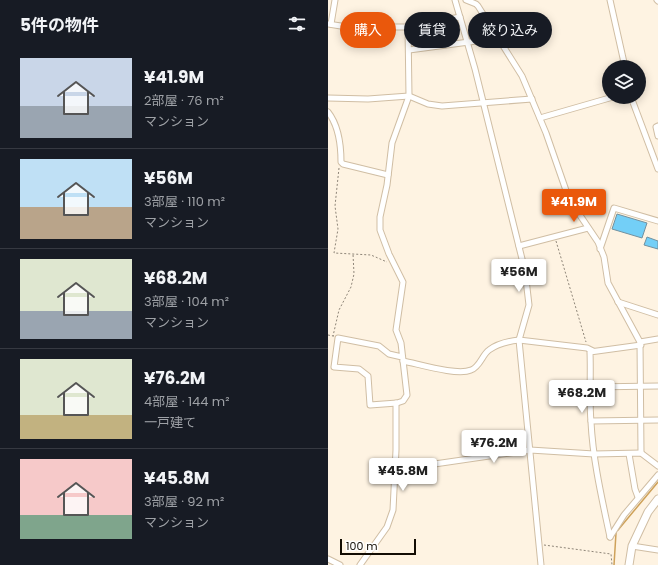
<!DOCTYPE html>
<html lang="ja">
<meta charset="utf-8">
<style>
body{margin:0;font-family:Poppins,"Noto Sans JP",sans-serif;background:#20242c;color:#f1f3f6;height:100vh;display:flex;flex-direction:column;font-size:15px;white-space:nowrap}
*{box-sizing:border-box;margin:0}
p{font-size:13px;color:#9ea1a6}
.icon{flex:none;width:22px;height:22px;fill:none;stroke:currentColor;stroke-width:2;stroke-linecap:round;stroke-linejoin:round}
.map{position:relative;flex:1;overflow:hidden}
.details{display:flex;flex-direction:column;background:#171b24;width:328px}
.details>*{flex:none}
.guide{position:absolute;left:12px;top:12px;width:258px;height:36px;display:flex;gap:8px}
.buttons{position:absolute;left:274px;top:60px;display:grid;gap:8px}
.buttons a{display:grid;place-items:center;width:44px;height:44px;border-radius:50%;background:#171b24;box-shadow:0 2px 10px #0003;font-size:20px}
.scale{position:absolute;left:12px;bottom:10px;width:76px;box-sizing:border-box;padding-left:4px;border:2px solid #130d04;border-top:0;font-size:11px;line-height:14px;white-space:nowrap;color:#130d04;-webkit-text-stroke:3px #fff;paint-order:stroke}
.price{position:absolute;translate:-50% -34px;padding:0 9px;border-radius:4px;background:#fff;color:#222;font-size:13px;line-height:26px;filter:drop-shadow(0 1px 2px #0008)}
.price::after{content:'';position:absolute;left:50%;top:24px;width:12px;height:9px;margin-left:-6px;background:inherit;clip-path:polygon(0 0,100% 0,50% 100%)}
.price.on{background:#ea580c;color:#fff}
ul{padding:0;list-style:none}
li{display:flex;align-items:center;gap:12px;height:100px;padding:0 20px}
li+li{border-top:1px solid #363941}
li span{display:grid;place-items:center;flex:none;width:112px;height:80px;border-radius:0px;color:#555}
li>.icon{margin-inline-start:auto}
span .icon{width:48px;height:48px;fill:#fffc;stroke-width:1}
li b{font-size:17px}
h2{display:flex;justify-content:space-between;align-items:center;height:48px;padding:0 20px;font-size:17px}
.pill{padding:0 14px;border-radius:18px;background:#171b24;box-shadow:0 2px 10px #0003;font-size:14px;line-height:36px}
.pill.on{background:#ea580c;color:#fff}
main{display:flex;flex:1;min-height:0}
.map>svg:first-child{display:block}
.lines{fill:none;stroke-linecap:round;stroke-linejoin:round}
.stream{stroke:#cea159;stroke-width:1.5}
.building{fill:#73cff7;stroke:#7291a0}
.minor-casing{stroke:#d0bea4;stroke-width:7}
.secondary-casing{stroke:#d0bea4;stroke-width:9}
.path{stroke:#8e8578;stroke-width:1;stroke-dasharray:2 2;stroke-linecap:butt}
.minor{stroke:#fff;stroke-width:5}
.secondary{stroke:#fff;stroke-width:7}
</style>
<main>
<section class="details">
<h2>5件の物件<svg class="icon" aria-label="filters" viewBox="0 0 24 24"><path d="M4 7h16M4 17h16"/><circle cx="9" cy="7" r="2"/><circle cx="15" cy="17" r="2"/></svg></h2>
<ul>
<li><span style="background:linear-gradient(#c9d6e8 60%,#9aa5b1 0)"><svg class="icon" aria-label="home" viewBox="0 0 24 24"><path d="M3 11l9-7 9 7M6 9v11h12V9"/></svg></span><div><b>¥41.9M</b><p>2部屋 · 76 m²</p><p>マンション</p></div></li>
<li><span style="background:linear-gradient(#bfe0f5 60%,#b9a48a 0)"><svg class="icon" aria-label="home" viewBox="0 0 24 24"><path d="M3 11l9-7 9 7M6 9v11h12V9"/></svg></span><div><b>¥56M</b><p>3部屋 · 110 m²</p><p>マンション</p></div></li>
<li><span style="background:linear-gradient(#dfe7d0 65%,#9aa5b1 0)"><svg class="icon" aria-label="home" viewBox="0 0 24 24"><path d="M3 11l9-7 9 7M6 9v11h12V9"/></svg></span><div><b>¥68.2M</b><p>3部屋 · 104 m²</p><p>マンション</p></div></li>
<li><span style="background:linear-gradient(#dfe7d0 70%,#c2b280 0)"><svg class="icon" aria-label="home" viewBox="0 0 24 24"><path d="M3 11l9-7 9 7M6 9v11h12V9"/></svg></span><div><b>¥76.2M</b><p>4部屋 · 144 m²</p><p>一戸建て</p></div></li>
<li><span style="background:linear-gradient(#f6c9c9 70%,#7fa58c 0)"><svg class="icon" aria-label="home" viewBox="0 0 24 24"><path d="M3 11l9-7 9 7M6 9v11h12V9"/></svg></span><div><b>¥45.8M</b><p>3部屋 · 92 m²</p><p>マンション</p></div></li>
</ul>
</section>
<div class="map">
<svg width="330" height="565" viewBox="0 0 330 565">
<rect width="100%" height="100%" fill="#fef3e2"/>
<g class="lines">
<g class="stream">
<polyline points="290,530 330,482"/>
<polyline points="286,565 288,533"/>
</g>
</g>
<g class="building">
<polygon points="289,214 319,223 314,238 284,229"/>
<polygon points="319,237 330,241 330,249 316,245"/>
</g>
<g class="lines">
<g class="minor-casing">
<g id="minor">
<polyline points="127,0 147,69 197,271 201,305 191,340 213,565"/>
<polyline points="138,0 148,4 150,6 194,76 218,133 241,199 270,242 276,257 280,283 312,342 313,453"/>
<polyline points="282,0 297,67"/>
<polyline points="329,0 330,1"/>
<polyline points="0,24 19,27 80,27 132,17"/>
<polyline points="3,24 7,0"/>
<polyline points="81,50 171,38"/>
<polyline points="303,97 330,169"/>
<polyline points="0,98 40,99 81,96 100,104 114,106 204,99"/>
<path d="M0 112C11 126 13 144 13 162L15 164 60 175"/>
<polyline points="212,118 285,97"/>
<polyline points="330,126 328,127 330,136"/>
<polyline points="191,246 260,228"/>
<polyline points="272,249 286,208 330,221"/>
<polyline points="290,302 330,315"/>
<polyline points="312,342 330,339"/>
<polyline points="74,357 61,354 51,346 10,338 6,367 31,369 40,376 42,405 69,403 75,401 79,395 73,343 68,330 75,282 61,254 52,230 52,217 59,185 64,143 81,96 80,27"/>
<path d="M75 361C91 364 129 376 143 370 152 367 154 355 161 350 169 344 182 341 191 340L259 348 265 351"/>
<polyline points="263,387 330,386"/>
<polyline points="263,421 330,420"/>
<polyline points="301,454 307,489 310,497"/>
<polyline points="67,468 86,467 202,450 266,454 313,453 330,466"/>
<path d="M282 537C274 499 265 461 263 422 261 399 263 375 262 352L313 345"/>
<polyline points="282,537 296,515 330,475"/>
<polyline points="304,546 330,550"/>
<polyline points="0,559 12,565"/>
<polyline points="32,565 59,527 65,510 68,450 68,403"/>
</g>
</g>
<g class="secondary-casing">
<polyline id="secondary" points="301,565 304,546 320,512 330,499"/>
</g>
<g class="path">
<polyline points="11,168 7,206 10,229 6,253 43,255 59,262"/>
<polyline points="228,241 258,342"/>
<polyline points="0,335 5,336"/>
<polyline points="6,336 5,336 11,310 23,287 26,274 25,254"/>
<polyline points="216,545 283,554 284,565"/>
</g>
<use href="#minor" class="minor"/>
<use href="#secondary" class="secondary"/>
</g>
</svg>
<div class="buttons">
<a><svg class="icon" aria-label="layers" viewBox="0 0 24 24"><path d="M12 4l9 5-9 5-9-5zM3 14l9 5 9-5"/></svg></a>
</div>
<div class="scale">100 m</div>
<b class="price on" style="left:246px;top:223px">¥41.9M</b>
<b class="price" style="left:191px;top:293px">¥56M</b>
<b class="price" style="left:254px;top:414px">¥68.2M</b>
<b class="price" style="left:166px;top:464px">¥76.2M</b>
<b class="price" style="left:75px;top:492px">¥45.8M</b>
<div class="guide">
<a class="pill on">購入</a>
<a class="pill">賃貸</a>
<a class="pill">絞り込み</a>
</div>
</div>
</main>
